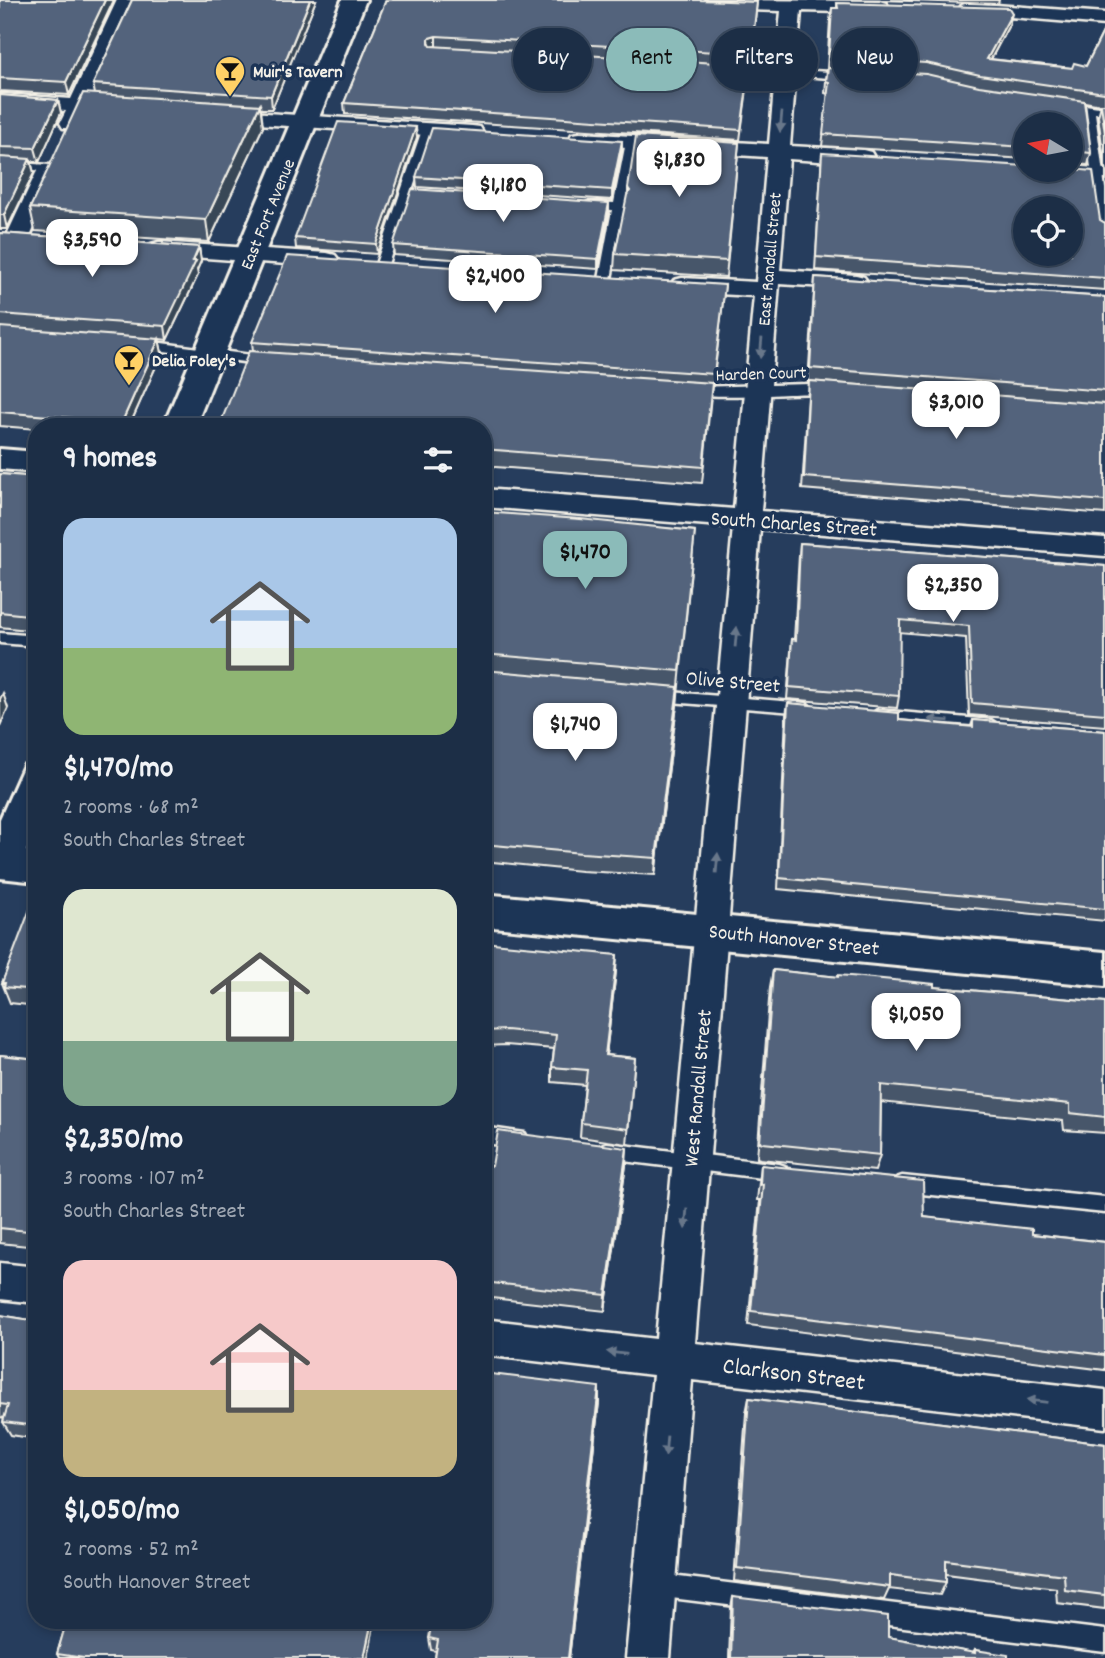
<!DOCTYPE html>
<meta charset="utf-8">
<style>
body{margin:0;font-family:Dekko,sans-serif;background:#293a51;color:#f1f3f6;height:100vh;display:flex;flex-direction:column;font-size:26px;white-space:nowrap}
*{box-sizing:border-box;margin:0}
p{font-size:23px;color:#a0a8b3}
.icon{flex:none;width:38px;height:38px;fill:none;stroke:currentColor;stroke-width:2;stroke-linecap:round;stroke-linejoin:round}
.map{position:relative;flex:1;overflow:hidden}
.panel{position:absolute;left:28px;top:418px;width:464px;height:1211px;display:flex;flex-direction:column;background:#1c2e46;border-radius:28px;box-shadow:0 4px 10px #0003,0 0 0 2px #3a4a5f}
.panel>*{flex:none}
.hud{position:absolute;left:513px;top:28px;width:486px;height:63px;display:flex;gap:14px}
.needle{width:46px;rotate:280deg}
.controls{position:absolute;left:1013px;top:112px;display:grid;gap:14px}
.controls a{display:grid;place-items:center;width:70px;height:70px;border-radius:50%;background:#1c2e46;box-shadow:0 4px 10px #0003,0 0 0 2px #3a4a5f;font-size:35px}
.price{position:absolute;translate:-50% -60px;padding:0 16px;border-radius:14px;background:#fff;color:#222;font-size:23px;line-height:46px;filter:drop-shadow(0 2px 4px #0008)}
.price::after{content:'';position:absolute;left:50%;top:42px;width:21px;height:16px;margin-left:-10px;background:inherit;clip-path:polygon(0 0,100% 0,50% 100%)}
.price.current{background:#8bbbb9;color:#111}
ul{padding:0;list-style:none}
li{display:grid;align-content:center;gap:14px;height:371px;padding:0 35px}
li span{display:grid;place-items:center;height:217px;border-radius:21px;color:#555}
li>.icon{margin-inline-start:auto}
span .icon{width:126px;height:126px;fill:#fffc;stroke-width:1}
li b{font-size:30px}
h2{display:flex;justify-content:space-between;align-items:center;height:84px;padding:0 35px;font-size:30px}
.pill{padding:0 24px;border-radius:32px;background:#1c2e46;box-shadow:0 4px 10px #0003,0 0 0 2px #3a4a5f;font-size:24px;line-height:63px}
.pill.current{background:#8bbbb9;color:#111}
.map>svg:first-child{display:block}
.lines{fill:none;stroke-linecap:round;stroke-linejoin:round}
.lane-casing{stroke:#f4f1e8;stroke-width:5}
.street-casing{stroke:#f4f1e8;stroke-width:5}
.secondary-casing{stroke:#f4f1e8;stroke-width:6}
.lane{fill:#1d3557;fill-rule:evenodd}
.street{fill:#1d3557;fill-rule:evenodd}
.secondary{fill:#1d3557;fill-rule:evenodd}
.wall{fill:#47566a;stroke:#f4f1e8;stroke-width:2}
.shaded-wall{fill:#394656;stroke:#f4f1e8;stroke-width:2}
.building{fill:#52647b;stroke:#f4f1e8;stroke-width:2;fill-rule:evenodd}
.oneway{fill:#68778a}
.labels{text-anchor:middle;stroke-width:7;stroke-linejoin:round;paint-order:stroke}
.far-poi-label{font-size:18px;font-weight:bold;fill:#f4f1e8;stroke:#1d3557;text-anchor:start}
.far-street-label{font-size:18px;fill:#f4f1e8;stroke:#1d3557}
.street-label{font-size:21px;fill:#f4f1e8;stroke:#1d3557}
.near-street-label{font-size:24px;fill:#f4f1e8;stroke:#1d3557}
</style>
<div class="map">
<svg width="1105" height="1658" viewBox="0 0 1105 1658">
<rect width="100%" height="100%" fill="#263d5d"/>
<filter id="ink" filterUnits="userSpaceOnUse"><feTurbulence type="fractalNoise" baseFrequency=".0143" numOctaves="2"/><feDisplacementMap in="SourceGraphic" scale="14" xChannelSelector="R" yChannelSelector="G"/><feConvolveMatrix kernelMatrix="1 2 1 2 8 2 1 2 1" color-interpolation-filters="sRGB"/></filter>
<g filter="url(#ink)">
<g class="lines">
<g class="lane-casing">
<g id="lane">
<polygon points="729,66 846,73 851,76 846,79 725,71 725,67"/>
<polygon points="1066,102 1105,108 1105,114 1095,113 1105,189 1105,235 1099,232 1084,111 1062,107 1062,103"/>
<polygon points="427,127 432,130 388,264 386,266 378,266 376,264 422,130"/>
<polygon points="631,139 636,142 625,205 627,207 624,210 611,279 605,283 599,279 612,210 588,208 582,205 588,202 614,203 626,142"/>
<polygon points="0,162 50,165 56,168 50,171 0,168"/>
<polygon points="139,340 265,357 271,361 265,365 135,347 135,341"/>
<path d="M810 384 827 385 833 389 827 393C803 392 699 401 687 391L693 387Z"/>
<polygon points="0,633 37,636 37,646 0,643"/>
<polygon points="658,691 806,703 813,708 806,713 658,701 651,696"/>
<polygon points="877,710 991,720 999,725 991,730 877,720 870,715"/>
<polygon points="483,1127 525,1133 528,1139 525,1145 519,1147 483,1143"/>
<polygon points="607,1143 779,1164 785,1166 788,1172 785,1178 779,1180 607,1159 601,1157 598,1151 601,1145"/>
<polygon points="902,1176 1105,1197 1105,1213 902,1192 896,1190 893,1184 896,1178"/>
<polygon points="655,1574 1105,1630 1105,1652 655,1596 648,1592 644,1585 648,1578"/>
</g>
</g>
<g class="street-casing">
<g id="street">
<polygon points="117,0 137,0 92,101 127,105 131,109 127,113 86,113 79,128 63,128 60,123 66,111 0,106 0,94 71,99"/>
<polygon points="705,0 879,1 886,3 889,7 886,11 879,13 801,11 790,146 863,150 871,152 874,157 871,162 863,164 789,159 780,270 856,275 864,277 868,282 864,287 856,289 779,284 761,511 1105,538 1105,556 760,529 695,1343 1105,1390 1105,1428 692,1380 670,1658 626,1658 653,1375 483,1355 483,1319 656,1339 733,527 483,507 483,489 734,509 754,296 682,292 674,290 670,285 674,280 682,278 756,282 767,157 580,145 572,144 569,139 572,134 580,133 769,144 781,11 713,9 706,7 703,3"/>
<polygon points="969,3 1105,13 1105,25 962,13 959,9 962,5"/>
<polygon points="220,110 472,126 480,127 483,132 480,137 472,138 212,121 209,116 212,111"/>
<polygon points="47,166 55,168 58,173 29,239 25,244 9,244 5,239 36,173 39,168"/>
<polygon points="1071,166 1105,169 1105,179 1040,177 1032,175 1029,170 1071,170"/>
<polygon points="159,242 327,253 335,255 339,260 335,265 327,267 151,254 147,249 151,244"/>
<polygon points="0,1263 37,1267 37,1303 0,1299"/>
</g>
</g>
<g class="secondary-casing">
<g id="secondary">
<polygon points="342,0 366,0 195,427 163,427"/>
<polygon points="0,449 37,452 37,472 0,469"/>
<polygon points="37,761 37,823 26,851 37,852 37,882 0,878 0,819 24,765"/>
<polygon points="483,894 1105,952 1105,986 483,926"/>
</g>
</g>
<use href="#lane" class="lane"/>
<use href="#street" class="street"/>
<use href="#secondary" class="secondary"/>
</g>
<g class="wall">
<polygon points="0,0 114,0 69,95 0,91"/>
<polygon points="132,0 316,0 272,109 261,109 263,127 209,242 35,231 30,208 95,94 93,84"/>
<polygon points="386,0 757,2 749,75 740,140 345,114 344,103"/>
<polygon points="880,0 999,0 998,4"/>
<polygon points="837,3 1012,13 1009,25 991,59 1072,68 1086,66 1105,28 1105,167 1098,116 1101,105 1085,102 1091,153 1088,165 1071,164 1071,124 1026,124 1026,159 822,146 828,94 825,93 827,69 830,20 832,8 837,8"/>
<polygon points="0,95 58,100 61,113 39,162 31,161 34,173 7,229 0,229"/>
<polygon points="417,137 377,254 296,248 295,238"/>
<polygon points="739,143 726,277 614,270 615,254 628,194 628,188"/>
<polygon points="622,151 612,200 417,187 416,177"/>
<polygon points="822,153 1100,220 1105,223 1105,290 815,270"/>
<polygon points="609,203 609,212 598,269 394,255 393,245"/>
<polygon points="0,233 199,247 201,261 197,270 198,275 167,340 159,339 162,353 129,427 37,427 37,429 0,426"/>
<polygon points="815,277 1105,297 1105,514 802,489 809,381 1037,399 808,381"/>
<polygon points="725,285 713,386 712,386 702,483 483,466 483,427 253,351 252,342"/>
<polygon points="0,474 37,477 37,631 0,627"/>
<polygon points="483,512 695,531 677,705 655,875 581,871 483,861"/>
<polygon points="800,543 1105,566 1105,726 969,715 966,638 899,632 899,696 897,708 787,699 792,639 794,640 799,555"/>
<polygon points="788,703 899,720 971,726 973,720 1105,731 1105,921 778,889 786,715"/>
<polygon points="37,897 37,1006 10,1003 2,983"/>
<polygon points="483,942 616,971 606,1055 635,1058 627,1144 580,1137 581,1123 585,1085 552,1082 552,1067 554,1049 506,1045 483,1046"/>
<polygon points="773,970 934,987 1105,1002 1105,1133 1064,1130 1063,1121 881,1102 880,1155 875,1171 760,1159 757,1158 770,987"/>
<polygon points="0,1055 37,1059 37,1247 0,1243"/>
<polygon points="483,1165 492,1166 626,1165 605,1311 483,1297"/>
<polygon points="761,1165 924,1217 1032,1234 1105,1242 1105,1370 748,1325 760,1200 757,1200"/>
<polygon points="0,1315 37,1321 37,1439 11,1435 3,1422 4,1418 0,1417"/>
<polygon points="599,1387 599,1402 569,1658 435,1658 436,1651 431,1650 429,1638 483,1620"/>
<polygon points="749,1398 1105,1444 1105,1609 1057,1603 1056,1588 946,1574 946,1582 940,1595 889,1589 884,1600 734,1581 746,1413"/>
<polygon points="733,1597 888,1637 973,1653 975,1650 1008,1658 729,1658 731,1608"/>
<polygon points="67,1620 375,1620 368,1658 59,1658 57,1654"/>
</g>
<g class="shaded-wall">
<polygon points="105,0 114,0 69,95 66,82"/>
<polygon points="310,0 316,0 272,109 271,96"/>
<polygon points="1012,13 1009,25 985,70 987,59"/>
<polygon points="436,36 436,46 430,48 429,38"/>
<polygon points="58,100 61,113 39,162 35,148"/>
<polygon points="260,105 263,127 209,242 206,220"/>
<polygon points="416,127 417,137 377,254 376,244"/>
<polygon points="622,141 622,151 612,200 612,190"/>
<polygon points="30,159 34,173 7,229 4,215"/>
<polygon points="609,203 609,212 598,269 598,259"/>
<polygon points="199,247 201,261 197,270 198,275 167,340 165,326"/>
<polygon points="159,339 162,353 129,427 123,427 122,422"/>
<polygon points="678,687 677,705 655,875 656,858"/>
<polygon points="3,693 8,708 0,726 0,699"/>
<polygon points="617,955 616,971 604,1070 605,1055"/>
<polygon points="627,1148 626,1165 605,1311 606,1295"/>
<polygon points="599,1387 599,1402 569,1658 568,1658"/>
<polygon points="372,1620 375,1620 368,1658 364,1658"/>
</g>
<g class="building">
<polygon points="0,0 105,0 66,82 0,78"/>
<polygon points="132,0 310,0 271,96 93,84"/>
<polygon points="386,0 698,0 757,2 751,54 436,36 429,38 429,43 431,46 750,65 741,130 344,103"/>
<polygon points="837,3 1009,8 1012,13 987,59 1072,68 1074,63 1086,66 1105,28 1105,93 980,75 926,63 829,57 832,8 838,8"/>
<polygon points="828,68 926,74 979,86 1084,101 1091,153 1074,151 1071,155 1071,124 1026,124 1026,147 823,134 829,82 826,81"/>
<polygon points="83,93 260,105 206,220 30,208"/>
<polygon points="0,95 58,100 35,148 0,147"/>
<polygon points="1101,104 1105,104 1105,134"/>
<polygon points="338,122 416,127 376,244 295,238"/>
<polygon points="432,128 622,141 612,190 416,177"/>
<polygon points="636,136 739,143 727,261 615,254 627,195 630,191 628,188"/>
<path d="M822 153 1026 166V170L1071 169 1093 171 1100 220 1105 223V278L816 257ZM1026 208H1071V254H1026Z"/>
<polygon points="0,157 30,159 4,215 0,215"/>
<polygon points="412,189 609,203 598,259 393,245"/>
<polygon points="0,233 199,247 193,261 196,261 165,326 0,314"/>
<polygon points="287,256 725,285 714,374 252,342"/>
<polygon points="815,277 1105,297 1105,391 810,368"/>
<polygon points="0,327 159,339 122,422 0,412"/>
<polygon points="249,351 712,383 703,467 483,449 483,427 219,427"/>
<polygon points="809,381 1105,404 1105,501 804,477"/>
<polygon points="0,474 37,477 37,616 0,612"/>
<polygon points="483,512 580,519 695,531 680,671 483,654"/>
<polygon points="800,543 1105,566 1105,714 972,703 969,626 900,620 899,696 789,687 792,639 796,640"/>
<polygon points="483,670 678,687 656,858 582,853 483,844"/>
<polygon points="788,703 899,713 899,720 973,727 973,720 1105,731 1105,909 779,878"/>
<polygon points="35,896 37,897 37,990 4,987 5,983 2,983"/>
<polygon points="483,942 617,955 605,1055 635,1058 628,1129 581,1123 587,1070 552,1067 556,1035 506,1030 483,1031"/>
<polygon points="773,970 838,977 838,975 862,977 934,984 934,987 1105,1002 1105,1117 1070,1113 1070,1104 881,1085 880,1155 763,1143 760,1142"/>
<polygon points="0,1055 37,1059 37,1232 0,1228"/>
<polygon points="498,1131 627,1148 606,1295 483,1282 483,1165 492,1166"/>
<polygon points="761,1165 923,1181 924,1217 1032,1229 1032,1234 1105,1242 1105,1355 751,1311 763,1184 760,1185"/>
<polygon points="0,1315 37,1321 37,1426 3,1422 8,1405 0,1404"/>
<polygon points="483,1373 599,1387 568,1658 435,1658 438,1640 429,1638 432,1620 483,1620"/>
<polygon points="749,1398 1105,1444 1105,1595 1065,1590 1064,1575 946,1560 946,1582 890,1575 890,1587 737,1568"/>
<polygon points="733,1597 888,1616 888,1637 975,1653 975,1650 1008,1655 1008,1658 731,1658"/>
<polygon points="67,1620 372,1620 364,1658 84,1658 57,1654"/>
</g>
<defs><path id="oneway-solid" d="M-6-.8H1V-3.2L6.5 0L1 3.2V.8H-6Z" transform="scale(1.75)"/></defs>
<g class="oneway">
<use href="#oneway-solid" transform="translate(781 122) rotate(95)"/>
<use href="#oneway-solid" transform="translate(761 348) rotate(95)"/>
<use href="#oneway-solid" transform="translate(736 637) rotate(-85)"/>
<use href="#oneway-solid" transform="translate(939 720) rotate(-175)"/>
<use href="#oneway-solid" transform="translate(717 863) rotate(-85)"/>
<use href="#oneway-solid" transform="translate(686 1219) rotate(95)"/>
<use href="#oneway-solid" transform="translate(617 1353) rotate(-173)"/>
<use href="#oneway-solid" transform="translate(1037 1401) rotate(-173)"/>
<use href="#oneway-solid" transform="translate(666 1446) rotate(95)"/>
</g>
</g>
<defs>
<g id="bar-pin" transform="scale(1.575)"><path d="M0 17L-7.5 6A9.5 9.5 0 1 1 7.5 6Z" fill="#ffd166" stroke="#1d3557"/><path d="M-6-5H6L.8 .8V4.5H3.5V6h-7V4.5H-.8V.8Z" fill="#111"/></g>
</defs>
<g fill-rule="evenodd">
<use href="#bar-pin" x="230" y="71"/>
<use href="#bar-pin" x="129" y="360"/>
</g>
<g class="labels">
<g class="far-poi-label">
<text x="253" y="77">Muir's Tavern</text>
<text x="152" y="366">Delia Foley's</text>
</g>
<g class="far-street-label">
<text transform="translate(267 214) rotate(-68)" y="6">East Fort Avenue</text>
<text transform="translate(769 259) rotate(-85)" y="6">East Randall Street</text>
<text transform="translate(761 373) rotate(-2)" y="6">Harden Court</text>
</g>
<g class="street-label">
<text transform="translate(794 523) rotate(4)" y="7">South Charles Street</text>
<text transform="translate(733 681) rotate(5)" y="7">Olive Street</text>
<text transform="translate(794 939) rotate(6)" y="7">South Hanover Street</text>
<text transform="translate(697 1088) rotate(-85)" y="7">West Randall Street</text>
</g>
<g class="near-street-label">
<text transform="translate(794 1373) rotate(7)" y="8">Clarkson Street</text>
</g>
</g>
</svg>
<div class="controls">
<a><svg class="needle" viewBox="-14 -14 28 28"><path d="M0-13l5 13h-10z" fill="#e53935"/><path d="M0 13l5-13h-10z" fill="#a0a8b3"/></svg></a>
<a><svg class="icon" aria-label="locate" viewBox="0 0 24 24"><circle cx="12" cy="12" r="6"/><path d="M12 2v4M12 18v4M2 12h4M18 12h4"/></svg></a>
</div>
<b class="price" style="left:679px;top:199px">$1,830</b>
<b class="price" style="left:503px;top:224px">$1,180</b>
<b class="price" style="left:92px;top:279px">$3,590</b>
<b class="price" style="left:495px;top:315px">$2,400</b>
<b class="price" style="left:956px;top:441px">$3,010</b>
<b class="price current" style="left:585px;top:591px">$1,470</b>
<b class="price" style="left:953px;top:624px">$2,350</b>
<b class="price" style="left:575px;top:763px">$1,740</b>
<b class="price" style="left:916px;top:1053px">$1,050</b>
<div class="hud">
<a class="pill">Buy</a>
<a class="pill current">Rent</a>
<a class="pill">Filters</a>
<a class="pill">New</a>
</div>
<section class="panel">
<h2>9 homes<svg class="icon" aria-label="filters" viewBox="0 0 24 24"><path d="M4 7h16M4 17h16"/><circle cx="9" cy="7" r="2"/><circle cx="15" cy="17" r="2"/></svg></h2>
<ul>
<li><span style="background:linear-gradient(#a9c7e8 60%,#8fb573 0)"><svg class="icon" aria-label="home" viewBox="0 0 24 24"><path d="M3 11l9-7 9 7M6 9v11h12V9"/></svg></span><div><b>$1,470/mo</b><p>2 rooms · 68 m²</p><p>South Charles Street</p></div></li>
<li><span style="background:linear-gradient(#dfe7d0 70%,#7fa58c 0)"><svg class="icon" aria-label="home" viewBox="0 0 24 24"><path d="M3 11l9-7 9 7M6 9v11h12V9"/></svg></span><div><b>$2,350/mo</b><p>3 rooms · 107 m²</p><p>South Charles Street</p></div></li>
<li><span style="background:linear-gradient(#f6c9c9 60%,#c2b280 0)"><svg class="icon" aria-label="home" viewBox="0 0 24 24"><path d="M3 11l9-7 9 7M6 9v11h12V9"/></svg></span><div><b>$1,050/mo</b><p>2 rooms · 52 m²</p><p>South Hanover Street</p></div></li>
</ul>
</section>
</div>
